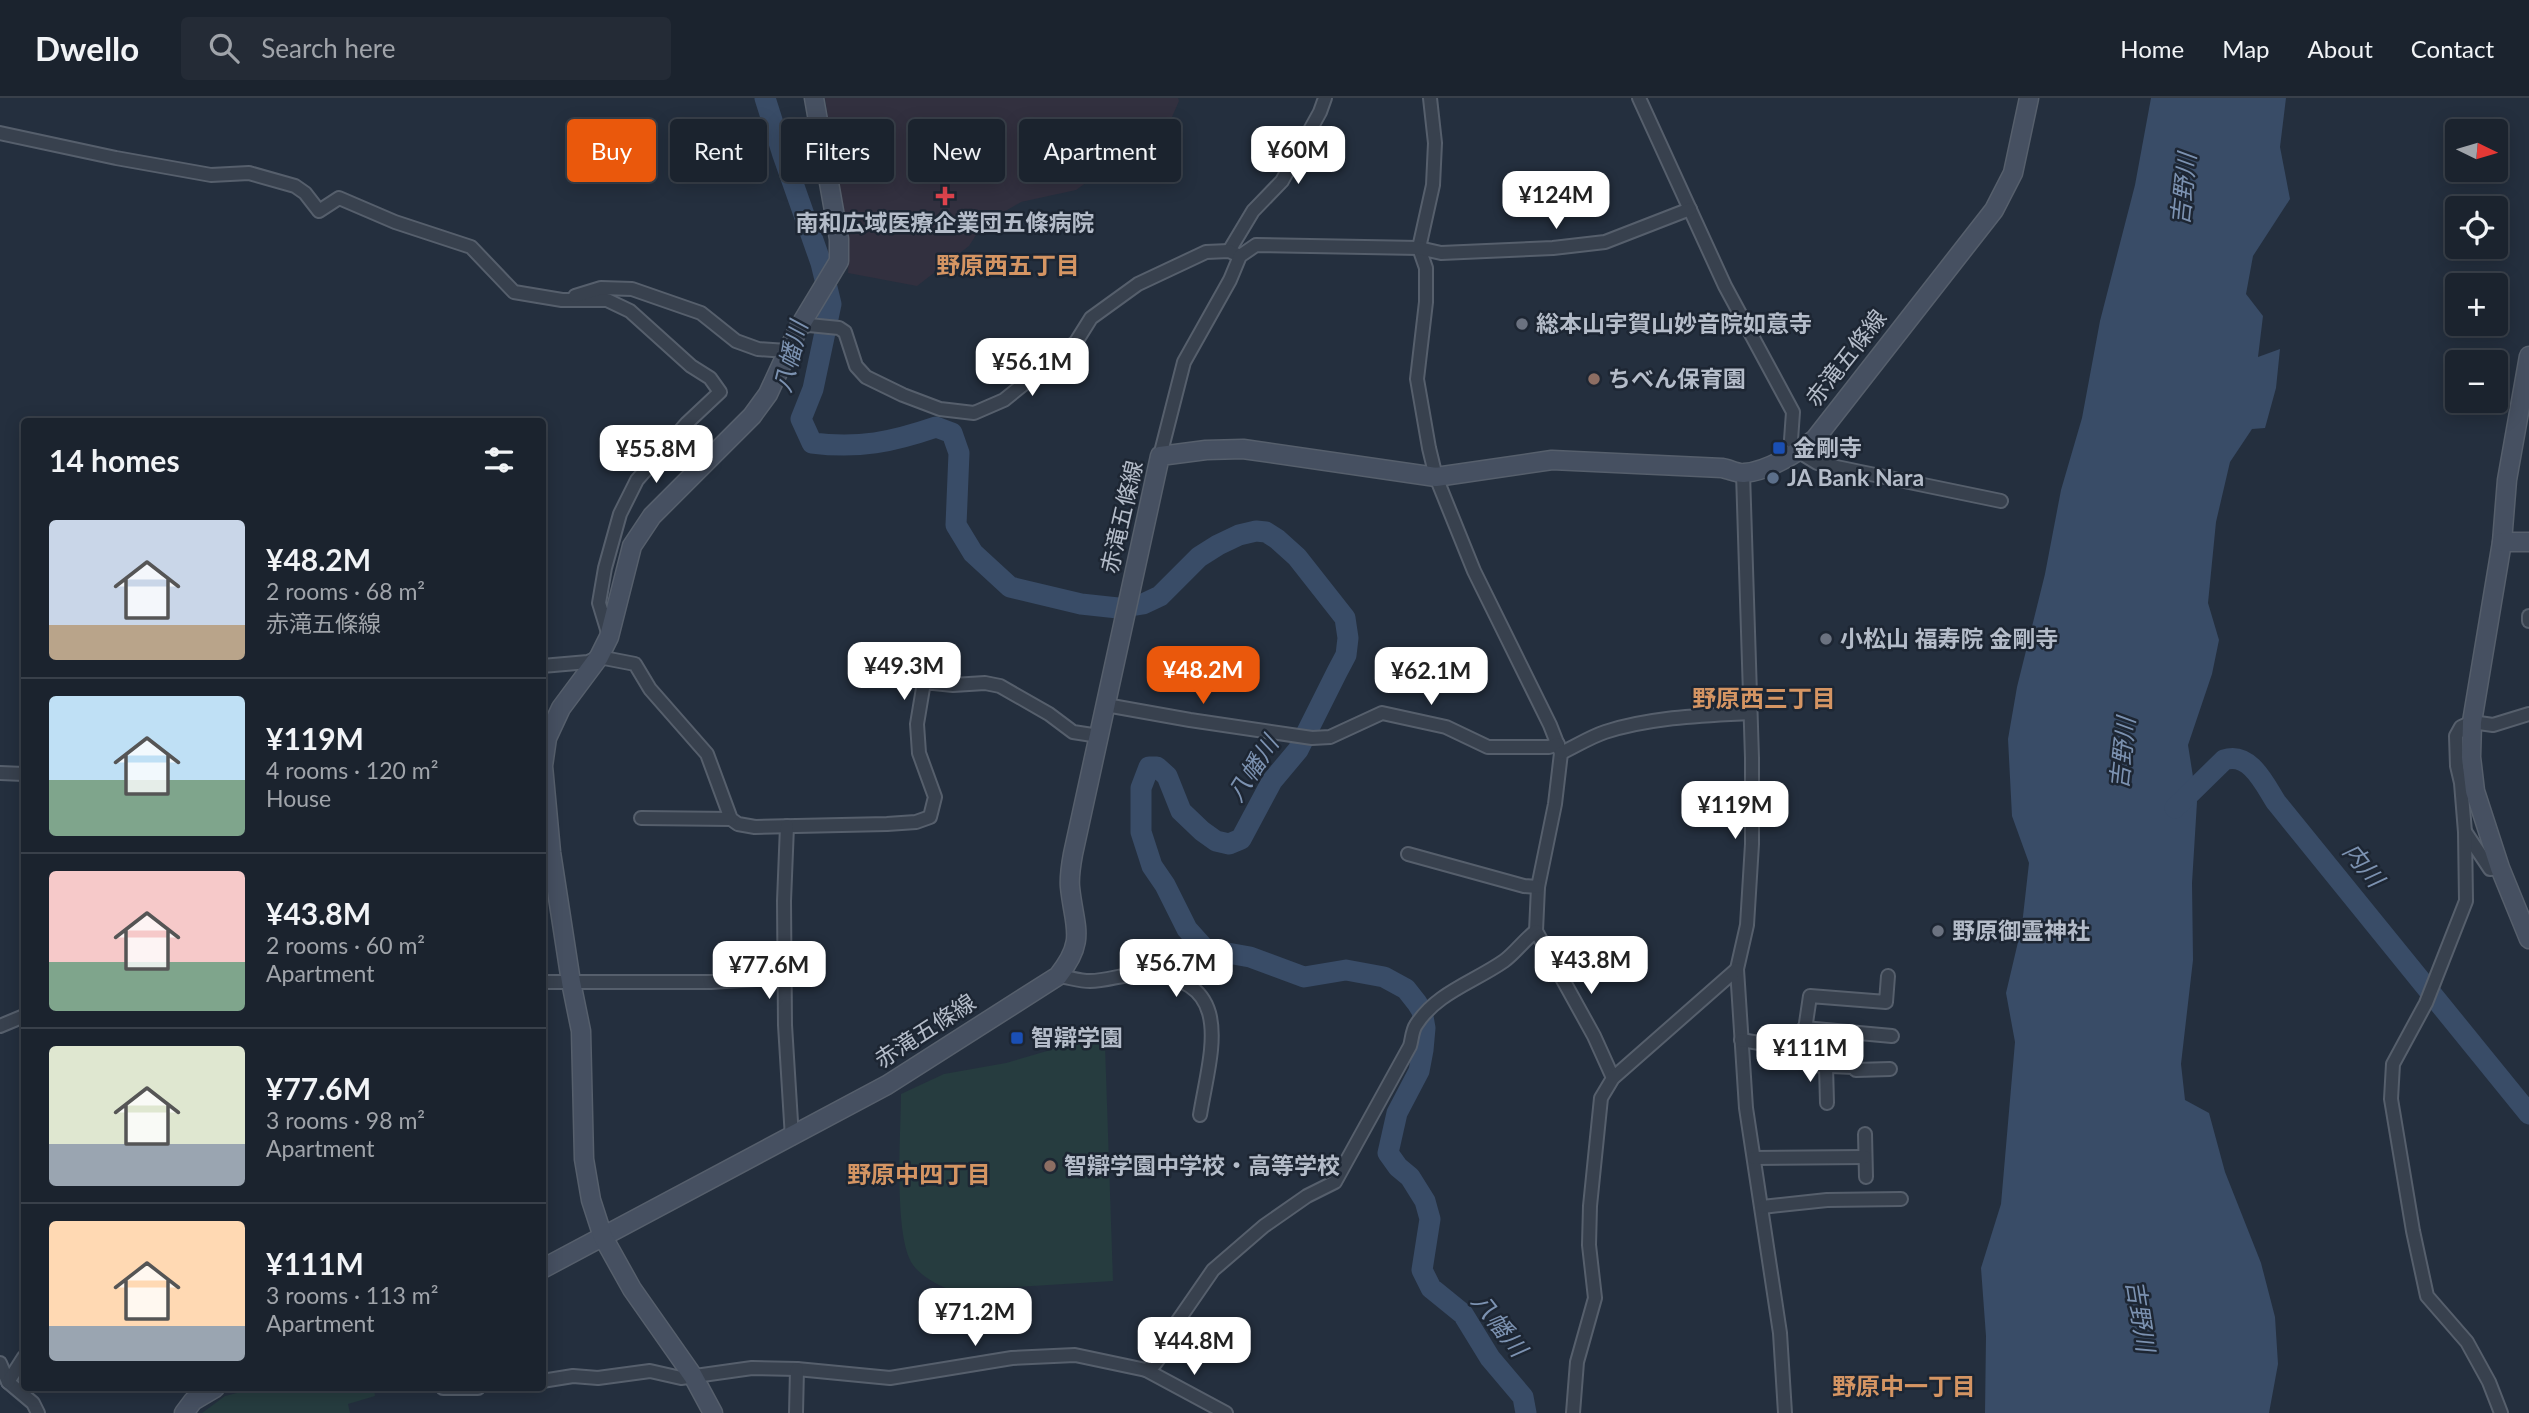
<!DOCTYPE html>
<meta charset="utf-8">
<style>
body{margin:0;font-family:Lato,"Noto Sans JP",sans-serif;background:#242b36;color:#f1f3f6;height:100vh;display:flex;flex-direction:column;font-size:26px;white-space:nowrap}
*{box-sizing:border-box;margin:0}
p{font-size:23px;color:#a0a4aa}
.icon{flex:none;width:38px;height:38px;fill:none;stroke:currentColor;stroke-width:2;stroke-linecap:round;stroke-linejoin:round}
.map{position:relative;flex:1;overflow:hidden}
.side{position:absolute;left:21px;top:320px;width:525px;height:973px;display:flex;flex-direction:column;background:#1b232e;border-radius:7px;box-shadow:0 4px 18px #0003,0 0 0 2px #39404a}
.side>*{flex:none}
.top-card{position:absolute;left:567px;top:21px;width:665px;height:63px;display:flex;gap:14px}
.needle{width:46px;rotate:95deg}
.controls{position:absolute;left:2445px;top:21px;display:grid;gap:14px}
.controls a{display:grid;place-items:center;width:63px;height:63px;border-radius:7px;background:#1b232e;box-shadow:0 4px 18px #0003,0 0 0 2px #39404a;font-size:35px}
.price{position:absolute;translate:-50% -60px;padding:0 16px;border-radius:14px;background:#fff;color:#222;font-size:23px;line-height:46px;filter:drop-shadow(0 2px 4px #0008)}
.price::after{content:'';position:absolute;left:50%;top:42px;width:21px;height:16px;margin-left:-10px;background:inherit;clip-path:polygon(0 0,100% 0,50% 100%)}
.price.on{background:#ea580c;color:#fff}
ul{padding:0;list-style:none}
li{display:flex;align-items:center;gap:21px;height:175px;padding:0 28px}
li+li{border-top:2px solid #39404a}
li span{display:grid;place-items:center;flex:none;width:196px;height:140px;border-radius:7px;color:#555}
li>.icon{margin-inline-start:auto}
span .icon{width:84px;height:84px;fill:#fffc;stroke-width:1}
li b{font-size:30px}
h2{display:flex;justify-content:space-between;align-items:center;height:84px;padding:0 28px;font-size:30px}
.chip{padding:0 24px;border-radius:7px;background:#1b232e;box-shadow:0 4px 18px #0003,0 0 0 2px #39404a;font-size:24px;line-height:63px}
.chip.on{background:#ea580c;color:#fff}
header{display:flex;align-items:center;gap:42px;box-sizing:border-box;height:98px;padding:0 35px;background:#1b232e;border-bottom:2px solid #39404a}
header strong{font-size:33px}
nav{display:flex;gap:38px;margin-inline-start:auto;font-size:24px}
.search{width:490px;height:63px;background:#242b36;display:flex;align-items:center;gap:18px;box-sizing:border-box;padding:0 24px;border-radius:7px;color:#a0a4aa;font-size:26px}
.map>svg:first-child{display:block}
.medical{fill:#32303f}
.green{fill:#263c3f}
.water{fill:#394c67}
.lines{fill:none;stroke-linecap:round;stroke-linejoin:round}
.river{stroke:#394c67;stroke-width:21}
.street-casing{stroke:#565f6c;stroke-width:16}
.secondary-casing{stroke:#565f6c;stroke-width:21}
.street{stroke:#38414e;stroke-width:12}
.secondary{stroke:#465061;stroke-width:18}
.health-dot{fill:#e0444e;stroke:#1d2633;stroke-width:2.5}
.worship-dot{fill:#6b7280;stroke:#1d2633;stroke-width:2.5}
.education-dot{fill:#8d6e63;stroke:#1d2633;stroke-width:2.5}
.transit-dot{fill:#1a4fb4;stroke:#1d2633;stroke-width:2.5}
.service-dot{fill:#5c6f8a;stroke:#1d2633;stroke-width:2.5}
.labels{text-anchor:middle;stroke-width:5;stroke-linejoin:round;paint-order:stroke}
.poi-label{font-size:23px;font-weight:bold;fill:#b4bcc9;stroke:#1d2633;text-anchor:start}
.street-label{font-size:23px;fill:#b4bcc9;stroke:#1d2633}
.water-label{font-size:24px;font-style:italic;fill:#7c92b1;stroke:#1d2633}
.neighbourhood-label{font-size:24px;font-weight:bold;fill:#d59563;stroke:#1d2633}
</style>
<header>
<strong>Dwello</strong>
<div class="search"><svg class="icon" aria-label="search" viewBox="0 0 24 24"><circle cx="10" cy="10" r="6"/><path d="M15 15l6 6"/></svg>Search here</div>
<nav><a>Home</a><a>Map</a><a>About</a><a>Contact</a></nav>
</header>
<div class="map">
<svg width="2529" height="1315" viewBox="0 0 2529 1315">
<rect width="100%" height="100%" fill="#242f3e"/>
<polygon class="medical" points="825,0 1178,0 1179,3 1172,19 1153,32 1158,55 1139,69 1110,67 1076,92 1021,104 983,126 969,148 917,188 848,175 849,148"/>
<g class="green">
<path d="M1087 937 1105 947 1113 1183 953 1193C938 1187 923 1180 913 1167 893 1139 901 1034 901 996L944 976 1006 965 1047 953Z"/>
<polygon points="257,1290 374,1290 375,1298 348,1306 350,1315 202,1315 225,1298"/>
</g>
<polygon class="water" points="2151,0 2286,0 2280,49 2290,101 2253,158 2246,196 2263,218 2258,259 2280,251 2276,290 2265,330 2252,331 2230,364 2216,424 2208,505 2219,542 2212,576 2188,647 2197,704 2192,785 2193,862 2181,966 2185,1002 2209,1015 2225,1074 2261,1165 2275,1219 2278,1266 2269,1315 1985,1315 1986,1238 1981,1170 2001,1106 2015,944 2006,895 2022,827 2029,765 2012,718 2008,641 2017,589 2045,476 2061,392 2082,320 2100,223 2135,87"/>
<g class="lines">
<g class="river">
<path d="M765 0 783 57 821 165 831 206 813 291 801 321 812 345C859 351 892 344 936 329L952 335 959 355 956 427 973 455 1010 489 1081 506 1118 510 1143 506 1160 498 1199 459 1218 447 1239 437 1256 433 1266 434 1277 441 1297 459 1345 520 1348 540 1346 557 1337 574 1298 652 1272 683 1241 741 1229 746 1216 743 1202 733 1181 713 1167 678 1157 669H1149L1141 690V734L1152 768 1165 787 1187 831 1205 851 1250 859 1304 879 1346 872 1384 879 1406 891 1417 905 1422 913 1425 930 1423 952 1419 973 1397 1015 1388 1055 1398 1069 1410 1079 1425 1103 1430 1121 1422 1172 1431 1190 1463 1216 1490 1260 1523 1299 1526 1315"/>
<path d="M2175 710 2224 662C2250 653 2265 687 2276 704L2529 1016"/>
</g>
<g class="street-casing">
<g id="street">
<polyline points="1430,0 1435,45 1433,87 1419,150 1426,170 1426,204 1417,281 1429,350 1436,379 1474,473 1550,627 1561,655 1555,706 1538,789 1536,833 1594,938 1613,980"/>
<polyline points="1639,0 1725,188 1793,314 1791,342 1799,354 1817,365 2001,403"/>
<polyline points="0,35 116,60 211,77 249,75 295,88 305,95 319,113 339,100 395,124 471,149 514,194 562,202 607,202 630,213 691,268 710,280 720,294 687,325 637,382 620,416 605,470 599,505 609,538"/>
<polyline points="1229,153 1253,113 1282,83 1320,14 1325,0"/>
<polyline points="575,198 601,190 632,191 701,215 736,243 758,251 787,253"/>
<polyline points="798,231 809,227 839,230 845,234 856,268 866,279 903,297 940,311 974,315 1004,302 1076,244 1091,220 1138,186 1206,154 1229,153 1240,158"/>
<polyline points="1160,358 1184,264 1230,182 1240,158 1256,147 1419,150 1441,155 1553,150 1605,144 1690,111"/>
<polyline points="1743,375 1752,660 1752,746 1747,827 1737,871 1746,1010 1780,1235 1785,1315"/>
<polyline points="2529,518 2529,523"/>
<polyline points="542,568 588,564 599,559 635,566 650,591 707,656 731,721 738,726 755,729 887,726 916,724 930,719 935,699 919,655 917,626 924,584 953,587 985,585 1000,588 1049,616 1073,634 1099,638"/>
<polyline points="1106,607 1190,622 1312,640 1330,639 1382,615 1446,629 1488,649 1549,649 1558,646"/>
<path d="M1561 655C1576 648 1590 639 1605 634 1651 619 1701 618 1749 615"/>
<polyline points="0,675 24,676"/>
<polyline points="641,720 731,721"/>
<polyline points="787,728 784,803 785,927 792,1040"/>
<polyline points="2466,735 2490,771 2500,770"/>
<polyline points="1408,756 1524,788 1538,789"/>
<path d="M1058 878C1068 879 1079 883 1090 883 1108 883 1126 875 1144 876 1238 880 1210 955 1200 1017"/>
<polyline points="542,884 711,884 785,879"/>
<polyline points="0,928 24,918"/>
<polyline points="1804,930 1892,938"/>
<polyline points="1741,942 1802,952 1809,967 1853,969 1856,972 1890,971"/>
<polyline points="1802,952 1810,898 1886,904 1888,878"/>
<polyline points="1826,968 1827,1005"/>
<polyline points="1865,1036 1866,1079"/>
<polyline points="1754,1060 1865,1059"/>
<polyline points="1762,1109 1827,1102 1901,1101"/>
<polyline points="0,1265 8,1284 33,1305 38,1315"/>
<path d="M1146 1272 1154 1267 1160 1259 1175 1227 1213 1172 1264 1128 1307 1098 1335 1084 1410 948C1412 942 1412 933 1416 927 1436 895 1474 884 1504 863 1515 855 1524 842 1536 833"/>
<polyline points="542,1283 573,1278 598,1280 650,1273 681,1280 752,1270 797,1271 890,1280 1012,1260 1075,1257 1146,1272 1226,1315"/>
<polyline points="8,1284 24,1259"/>
<polyline points="443,1290 478,1290"/>
<polyline points="796,1315 797,1271"/>
<polyline points="1573,1315 1577,1264 1595,1200 1589,1147 1590,1108 1601,1000 1613,980 1737,871"/>
<polyline points="2501,1315 2489,1284 2467,1244 2427,1198 2413,1133 2391,1001 2393,966 2426,905 2466,803 2465,734 2461,685 2457,668 2456,638 2461,629 2472,624 2493,627 2529,616"/>
</g>
</g>
<g class="secondary-casing">
<g id="secondary">
<polyline points="2529,258 2507,382 2502,444 2472,624 2471,659 2475,693 2500,770 2529,841"/>
<polyline points="2502,444 2529,444"/>
<path d="M542 1171 887 987 1058 878C1087 842 1074 829 1070 789 1069 778 1071 767 1073 756L1160 358 1206 352 1243 351 1436 379 1552 362 1722 370C1729 371 1738 376 1744 375 1766 374 1799 354 1815 341L1994 112 2013 75 2029 0"/>
<polyline points="184,1315 193,1303 215,1290"/>
<polyline points="713,1315 693,1278 632,1191 603,1139 591,1102 584,1061 581,933 571,884 551,754 543,668 547,640 561,610 599,559 609,539 632,448 652,418 752,318 768,296 798,231 839,163 839,141 814,0"/>
</g>
</g>
<use href="#street" class="street"/>
<use href="#secondary" class="secondary"/>
</g>
<path class="health-dot" d="M941.5 87.5h7v7h7v7h-7v7h-7v-7h-7v-7h7z"/>
<g class="worship-dot">
<circle cx="1522" cy="226" r="7"/>
<circle cx="1826" cy="541" r="7"/>
<circle cx="1938" cy="833" r="7"/>
</g>
<g class="education-dot">
<circle cx="1594" cy="281" r="7"/>
<circle cx="1050" cy="1068" r="7"/>
</g>
<g class="transit-dot">
<rect x="1772" y="343" width="14" height="14" rx="3.5"/>
<rect x="1010" y="933" width="14" height="14" rx="3.5"/>
</g>
<circle class="service-dot" cx="1773" cy="380" r="7"/>
<g class="labels">
<g class="poi-label">
<text x="945" y="133" text-anchor="middle">南和広域医療企業団五條病院</text>
<text x="1536" y="234">総本山宇賀山妙音院如意寺</text>
<text x="1608" y="289">ちべん保育園</text>
<text x="1793" y="358">金剛寺</text>
<text x="1787" y="388">JA Bank Nara</text>
<text x="1840" y="549">小松山 福寿院 金剛寺</text>
<text x="1952" y="841">野原御霊神社</text>
<text x="1031" y="948">智辯学園</text>
<text x="1064" y="1076">智辯学園中学校・高等学校</text>
</g>
<g class="street-label">
<text transform="translate(1846 260) rotate(-52)" y="8">赤滝五條線</text>
<text transform="translate(1122 419) rotate(-77)" y="8">赤滝五條線</text>
<text transform="translate(925 933) rotate(-33)" y="8">赤滝五條線</text>
</g>
<g class="water-label">
<text transform="translate(2184 91) rotate(-84)" y="8">吉野川</text>
<text transform="translate(791 259) rotate(-76)" y="8">八幡川</text>
<text transform="translate(2123 655) rotate(-84)" y="8">吉野川</text>
<text transform="translate(1253 671) rotate(-57)" y="8">八幡川</text>
<text transform="translate(2363 767) rotate(51)" y="8">内川</text>
<text transform="translate(2140 1218) rotate(81)" y="8">吉野川</text>
<text transform="translate(1499 1227) rotate(52)" y="8">八幡川</text>
</g>
<g class="neighbourhood-label">
<text x="1008" y="176">野原西五丁目</text>
<text x="1764" y="609">野原西三丁目</text>
<text x="919" y="1085">野原中四丁目</text>
<text x="1904" y="1297">野原中一丁目</text>
</g>
</g>
</svg>
<div class="controls">
<a><svg class="needle" viewBox="-14 -14 28 28"><path d="M0-13l5 13h-10z" fill="#e53935"/><path d="M0 13l5-13h-10z" fill="#a0a4aa"/></svg></a>
<a><svg class="icon" aria-label="locate" viewBox="0 0 24 24"><circle cx="12" cy="12" r="6"/><path d="M12 2v4M12 18v4M2 12h4M18 12h4"/></svg></a>
<a>+</a>
<a>−</a>
</div>
<b class="price" style="left:1298px;top:88px">¥60M</b>
<b class="price" style="left:1556px;top:133px">¥124M</b>
<b class="price" style="left:1032px;top:300px">¥56.1M</b>
<b class="price" style="left:656px;top:387px">¥55.8M</b>
<b class="price" style="left:904px;top:604px">¥49.3M</b>
<b class="price on" style="left:1203px;top:608px">¥48.2M</b>
<b class="price" style="left:1431px;top:609px">¥62.1M</b>
<b class="price" style="left:1735px;top:743px">¥119M</b>
<b class="price" style="left:1591px;top:898px">¥43.8M</b>
<b class="price" style="left:1176px;top:901px">¥56.7M</b>
<b class="price" style="left:769px;top:903px">¥77.6M</b>
<b class="price" style="left:1810px;top:986px">¥111M</b>
<b class="price" style="left:975px;top:1250px">¥71.2M</b>
<b class="price" style="left:1194px;top:1279px">¥44.8M</b>
<div class="top-card">
<a class="chip on">Buy</a>
<a class="chip">Rent</a>
<a class="chip">Filters</a>
<a class="chip">New</a>
<a class="chip">Apartment</a>
</div>
<section class="side">
<h2>14 homes<svg class="icon" aria-label="filters" viewBox="0 0 24 24"><path d="M4 7h16M4 17h16"/><circle cx="9" cy="7" r="2"/><circle cx="15" cy="17" r="2"/></svg></h2>
<ul>
<li><span style="background:linear-gradient(#c9d6e8 75%,#b9a48a 0)"><svg class="icon" aria-label="home" viewBox="0 0 24 24"><path d="M3 11l9-7 9 7M6 9v11h12V9"/></svg></span><div><b>¥48.2M</b><p>2 rooms · 68 m²</p><p>赤滝五條線</p></div></li>
<li><span style="background:linear-gradient(#bfe0f5 60%,#7fa58c 0)"><svg class="icon" aria-label="home" viewBox="0 0 24 24"><path d="M3 11l9-7 9 7M6 9v11h12V9"/></svg></span><div><b>¥119M</b><p>4 rooms · 120 m²</p><p>House</p></div></li>
<li><span style="background:linear-gradient(#f6c9c9 65%,#7fa58c 0)"><svg class="icon" aria-label="home" viewBox="0 0 24 24"><path d="M3 11l9-7 9 7M6 9v11h12V9"/></svg></span><div><b>¥43.8M</b><p>2 rooms · 60 m²</p><p>Apartment</p></div></li>
<li><span style="background:linear-gradient(#dfe7d0 70%,#9aa5b1 0)"><svg class="icon" aria-label="home" viewBox="0 0 24 24"><path d="M3 11l9-7 9 7M6 9v11h12V9"/></svg></span><div><b>¥77.6M</b><p>3 rooms · 98 m²</p><p>Apartment</p></div></li>
<li><span style="background:linear-gradient(#ffd9b3 75%,#9aa5b1 0)"><svg class="icon" aria-label="home" viewBox="0 0 24 24"><path d="M3 11l9-7 9 7M6 9v11h12V9"/></svg></span><div><b>¥111M</b><p>3 rooms · 113 m²</p><p>Apartment</p></div></li>
</ul>
</section>
</div>
